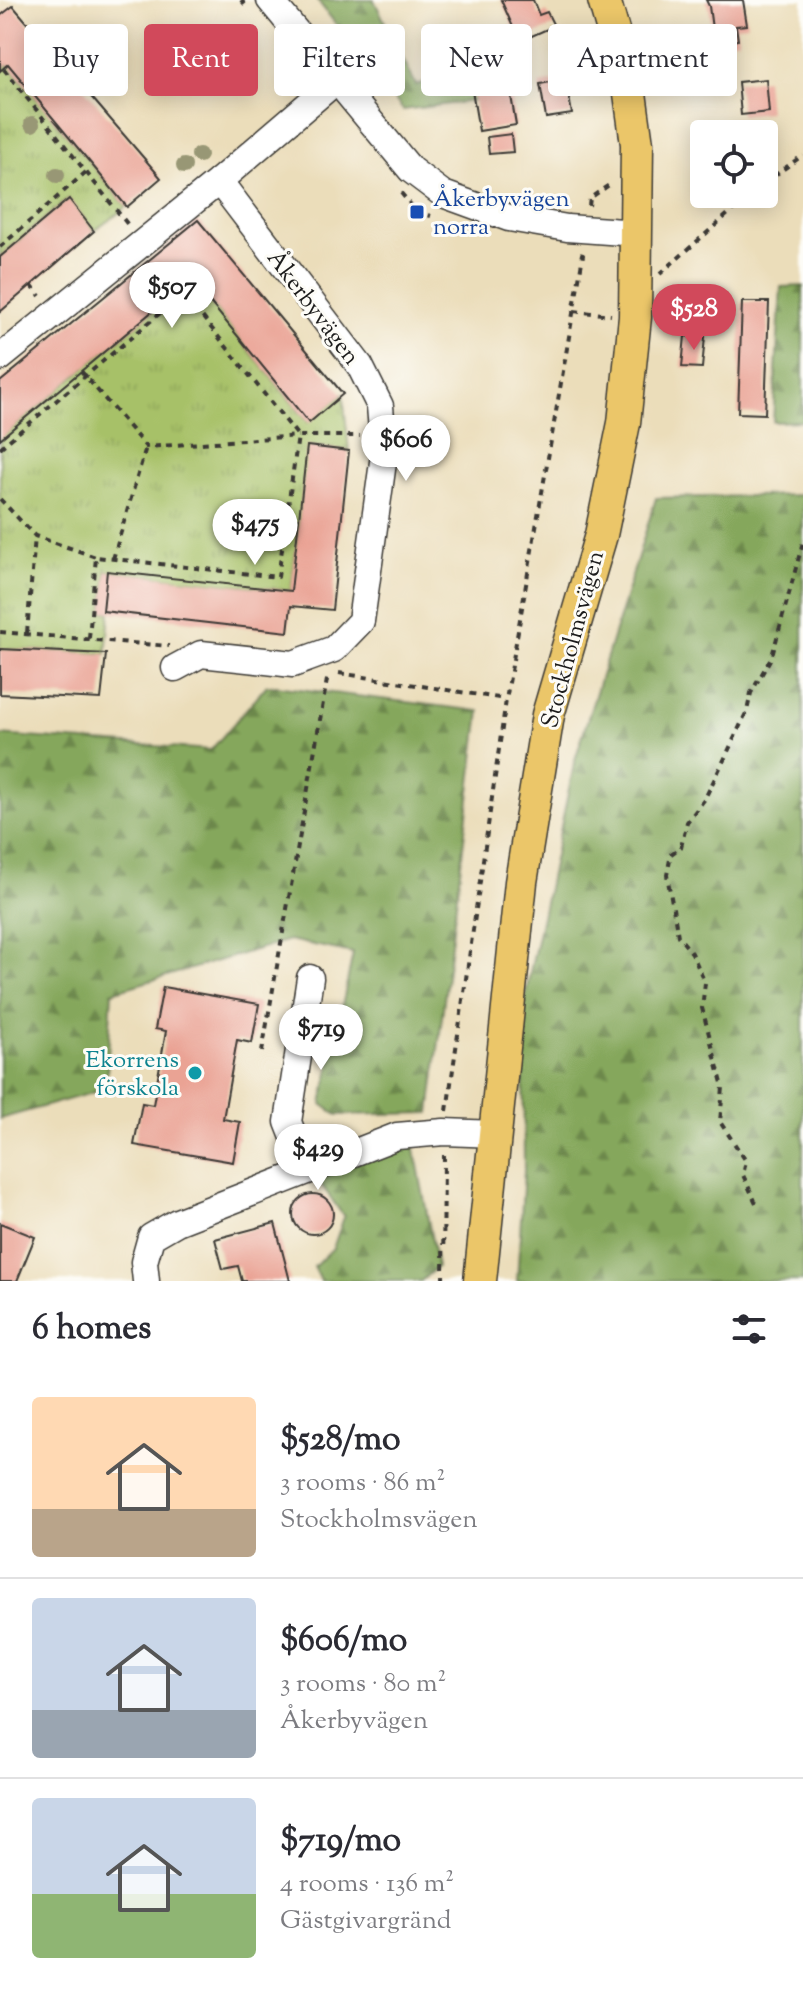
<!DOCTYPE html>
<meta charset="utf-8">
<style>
body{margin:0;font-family:"Sorts Mill Goudy",serif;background:#f2f2f3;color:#2b2b33;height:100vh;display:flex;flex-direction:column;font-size:30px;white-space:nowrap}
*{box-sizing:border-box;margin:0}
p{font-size:26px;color:#7c7c81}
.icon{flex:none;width:44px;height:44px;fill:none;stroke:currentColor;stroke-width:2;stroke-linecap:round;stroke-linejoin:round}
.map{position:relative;height:1281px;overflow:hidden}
.sheet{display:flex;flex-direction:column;background:#fff;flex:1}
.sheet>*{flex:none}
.top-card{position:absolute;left:24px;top:24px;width:756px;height:72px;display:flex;gap:16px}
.tools{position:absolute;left:690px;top:120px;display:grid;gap:16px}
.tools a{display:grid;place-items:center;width:88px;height:88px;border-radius:8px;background:#fff;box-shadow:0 4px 20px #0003;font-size:40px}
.price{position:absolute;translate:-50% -68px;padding:0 18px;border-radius:28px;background:#fff;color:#222;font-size:26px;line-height:52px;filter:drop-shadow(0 2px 4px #0008)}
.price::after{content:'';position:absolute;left:50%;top:48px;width:24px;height:18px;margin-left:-12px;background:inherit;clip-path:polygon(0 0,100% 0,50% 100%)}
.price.selected{background:#d1495b;color:#fff}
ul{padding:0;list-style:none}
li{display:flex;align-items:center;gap:24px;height:200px;padding:0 32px}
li+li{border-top:2px solid #e1e1e2}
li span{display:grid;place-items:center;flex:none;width:224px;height:160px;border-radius:8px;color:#555}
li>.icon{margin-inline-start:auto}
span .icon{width:96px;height:96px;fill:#fffc;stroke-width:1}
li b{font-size:34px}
h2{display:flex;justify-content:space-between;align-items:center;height:96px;padding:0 32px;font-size:34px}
.tag{padding:0 28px;border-radius:8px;background:#fff;box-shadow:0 4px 20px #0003;font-size:28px;line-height:72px}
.tag.selected{background:#d1495b;color:#fff}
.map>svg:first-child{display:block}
.forest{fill:url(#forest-firs);stroke:#50623c;stroke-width:2}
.park{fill:url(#park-tufts);stroke:#626e42;stroke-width:2}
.building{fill:#eaa394}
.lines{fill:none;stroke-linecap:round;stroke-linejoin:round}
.minor-casing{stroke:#3b3934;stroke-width:29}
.major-casing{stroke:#3b3934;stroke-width:35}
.path{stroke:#3b3934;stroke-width:4;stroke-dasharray:6 6;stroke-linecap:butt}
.minor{stroke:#fff;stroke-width:26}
.major{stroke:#ebc669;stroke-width:32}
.tree{fill:#989774}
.transit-dot{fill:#1a4fb4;stroke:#fdfcf7;stroke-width:3}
.culture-dot{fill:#0f9aa8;stroke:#fdfcf7;stroke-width:3}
.labels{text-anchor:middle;stroke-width:6;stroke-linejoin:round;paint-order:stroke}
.transit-label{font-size:24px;fill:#164399;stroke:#fdfcf7;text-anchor:start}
.street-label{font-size:24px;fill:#1c1c1c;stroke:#fdfcf7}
.culture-label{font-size:24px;fill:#0d838f;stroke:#fdfcf7;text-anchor:end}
</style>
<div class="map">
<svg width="803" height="1281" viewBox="0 0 803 1281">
<defs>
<pattern id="forest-firs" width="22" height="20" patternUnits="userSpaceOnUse" patternTransform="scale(2)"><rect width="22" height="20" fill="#85a75c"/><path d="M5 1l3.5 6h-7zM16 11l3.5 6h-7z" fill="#6c874b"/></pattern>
<pattern id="park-tufts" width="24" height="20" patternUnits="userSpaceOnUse" patternTransform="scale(2)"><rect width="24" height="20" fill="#a7c168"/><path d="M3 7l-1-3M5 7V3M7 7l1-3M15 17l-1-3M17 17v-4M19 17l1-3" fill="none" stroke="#8fa55a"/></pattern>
</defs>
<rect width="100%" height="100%" fill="#fdfcf7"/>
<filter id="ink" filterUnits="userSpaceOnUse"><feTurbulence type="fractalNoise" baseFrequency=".0125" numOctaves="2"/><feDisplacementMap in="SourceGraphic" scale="16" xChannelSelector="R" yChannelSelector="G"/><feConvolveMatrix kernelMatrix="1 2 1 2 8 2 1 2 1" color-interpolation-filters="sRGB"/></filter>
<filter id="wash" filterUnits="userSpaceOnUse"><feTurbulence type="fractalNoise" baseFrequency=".006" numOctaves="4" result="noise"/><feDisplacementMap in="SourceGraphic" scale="32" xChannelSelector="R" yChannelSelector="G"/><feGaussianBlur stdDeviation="1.8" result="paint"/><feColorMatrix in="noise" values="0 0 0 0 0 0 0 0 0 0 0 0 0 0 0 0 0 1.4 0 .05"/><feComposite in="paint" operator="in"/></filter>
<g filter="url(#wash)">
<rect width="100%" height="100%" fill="#ebddba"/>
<g class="forest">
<polygon points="317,0 374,0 416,85 510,59 521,95 403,110"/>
<polygon points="803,286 803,421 773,422 781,287"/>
<polygon points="803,495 803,1281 517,1281 524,1171 523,1006 575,760 656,498"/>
<polygon points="267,685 480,711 430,1113 337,1115 322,1104 353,953 289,940 112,992 106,1089 0,1119 0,735 211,750"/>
<polygon points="414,1144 437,1267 421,1281 321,1281 314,1267 333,1248 344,1217 318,1180 385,1150"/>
</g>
<g class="park">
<polygon points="8,64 127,207 94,231 68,199 0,257 0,71"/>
<polygon points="191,279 308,422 343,394 349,451 308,446 291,591 107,571 103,611 110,612 106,654 0,649 0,439"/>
</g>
<g id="blocks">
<g class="building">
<polygon points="501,0 533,0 539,15 547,12 554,26 514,44 507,28 513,27"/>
<polygon points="706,0 743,0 747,25 736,26 738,40 714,44 709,6"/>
<polygon points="13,6 161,178 127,207 8,64 0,71 0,16"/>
<polygon points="508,78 516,125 479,131 471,84"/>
<polygon points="566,79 572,114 546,118 540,84"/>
<polygon points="766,79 769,112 741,115 738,82"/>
<polygon points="511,134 513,152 489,154 487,137"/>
<polygon points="69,199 94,231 0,312 0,257"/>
<polygon points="198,220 343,394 309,423 191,279 0,439 0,382"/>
<polygon points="742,302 769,302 765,414 738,413"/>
<polygon points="685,336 705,337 702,368 682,367"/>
<polygon points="307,446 349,451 332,610 291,606 288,632 103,611 107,571 291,591"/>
<polygon points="0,649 106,654 101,699 0,694"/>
<polygon points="163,987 259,1004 252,1043 237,1040 223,1119 240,1122 233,1162 134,1145 142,1103 153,1105 166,1031 155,1029"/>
<circle cx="313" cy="1214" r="20"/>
<polygon points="0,1223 35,1237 17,1281 0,1281"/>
<polygon points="275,1223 290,1281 242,1281 238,1266 223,1269 215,1239"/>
</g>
</g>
</g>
<g filter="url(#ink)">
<use href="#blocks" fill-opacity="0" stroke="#3b3934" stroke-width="2"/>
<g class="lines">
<g class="minor-casing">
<g id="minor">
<polyline points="270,0 411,170 443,194 509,218 567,228 637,233"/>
<polyline points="0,358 219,181 338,79"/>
<polyline points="175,668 201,654 293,664 334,649 361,621 384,455 380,406 360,366 219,181"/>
<polyline points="307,1170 288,1122 310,978"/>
<polyline points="146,1281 144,1262 151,1237 177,1222 397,1136 444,1132 496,1134"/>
</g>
</g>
<g class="major-casing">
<polyline id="major" points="480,1281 521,882 548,715 601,535 624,423 635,317 637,144 629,86 604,0"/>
</g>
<g class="path">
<polyline points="241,0 248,8"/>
<polyline points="86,172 129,226"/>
<polyline points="764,183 803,155"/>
<polyline points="401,193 417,212 431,216"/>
<polyline points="589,206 590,198 612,183"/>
<polyline points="0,247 86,172 3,68"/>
<polyline points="660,274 751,194"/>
<polyline points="31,285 40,296"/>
<polyline points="180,289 298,436"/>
<polyline points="574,311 611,315"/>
<polyline points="81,371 146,447 298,436"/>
<polyline points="0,448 184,293"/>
<polyline points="0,499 35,536 96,557"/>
<polyline points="113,559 146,447"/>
<polyline points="0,632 169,646"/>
<polyline points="27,633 35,536"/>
<polyline points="89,638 96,557 278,577 298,436 360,436"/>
<polyline points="339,673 505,699"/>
<polyline points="262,1052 328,674"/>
<polyline points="447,1111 506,700 579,279 583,255 579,254"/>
<polyline points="756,1203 743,1175 746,1161 720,1122 723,1087 702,1008 705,983 692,953 678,936 667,875 671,854 681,847 687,822 704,800 724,760 747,711 751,693 772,656 803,542"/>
<polyline points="443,1281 444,1155"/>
</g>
<use href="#minor" class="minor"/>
<use href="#major" class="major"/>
</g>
<g class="tree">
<circle cx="32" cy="124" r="8"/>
<circle cx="199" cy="155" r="8"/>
<circle cx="184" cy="166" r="8"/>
<circle cx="57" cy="175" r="8"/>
</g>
</g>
<rect class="transit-dot" x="409" y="204" width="16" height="16" rx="4"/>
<circle class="culture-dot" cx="195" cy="1073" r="8"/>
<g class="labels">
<g class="transit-label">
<text x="433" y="206">Åkerbyvägen<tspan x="433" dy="28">norra</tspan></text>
</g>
<g class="street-label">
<text transform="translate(314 307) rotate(53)" y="8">Åkerbyvägen</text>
<text transform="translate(572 639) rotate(-75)" y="8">Stockholmsvägen</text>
</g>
<g class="culture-label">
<text x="179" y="1067">Ekorrens<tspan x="179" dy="28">förskola</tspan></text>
</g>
</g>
</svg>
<div class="tools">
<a><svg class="icon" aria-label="locate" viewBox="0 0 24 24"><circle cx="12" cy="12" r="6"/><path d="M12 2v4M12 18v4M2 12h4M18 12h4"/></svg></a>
</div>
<b class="price" style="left:172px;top:330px">$507</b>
<b class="price selected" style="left:694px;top:352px">$528</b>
<b class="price" style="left:406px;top:483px">$606</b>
<b class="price" style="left:255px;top:567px">$475</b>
<b class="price" style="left:321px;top:1072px">$719</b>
<b class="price" style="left:318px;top:1192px">$429</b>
<div class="top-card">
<a class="tag">Buy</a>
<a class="tag selected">Rent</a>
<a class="tag">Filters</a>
<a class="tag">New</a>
<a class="tag">Apartment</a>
</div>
</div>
<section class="sheet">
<h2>6 homes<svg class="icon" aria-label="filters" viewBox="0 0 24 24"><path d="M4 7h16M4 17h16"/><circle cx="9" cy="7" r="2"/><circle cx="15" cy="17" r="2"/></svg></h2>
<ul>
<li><span style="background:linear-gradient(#ffd9b3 70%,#b9a48a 0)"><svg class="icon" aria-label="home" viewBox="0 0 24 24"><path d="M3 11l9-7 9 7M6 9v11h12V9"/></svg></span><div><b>$528/mo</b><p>3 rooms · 86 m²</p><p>Stockholmsvägen</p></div></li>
<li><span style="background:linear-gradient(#c9d6e8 70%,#9aa5b1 0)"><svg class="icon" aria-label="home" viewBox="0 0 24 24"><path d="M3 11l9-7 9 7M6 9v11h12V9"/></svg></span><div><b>$606/mo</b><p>3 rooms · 80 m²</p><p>Åkerbyvägen</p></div></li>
<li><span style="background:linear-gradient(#c9d6e8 60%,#8fb573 0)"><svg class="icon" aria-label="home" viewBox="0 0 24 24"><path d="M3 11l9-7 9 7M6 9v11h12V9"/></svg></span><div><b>$719/mo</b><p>4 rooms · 136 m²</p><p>Gästgivargränd</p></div></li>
</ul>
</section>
